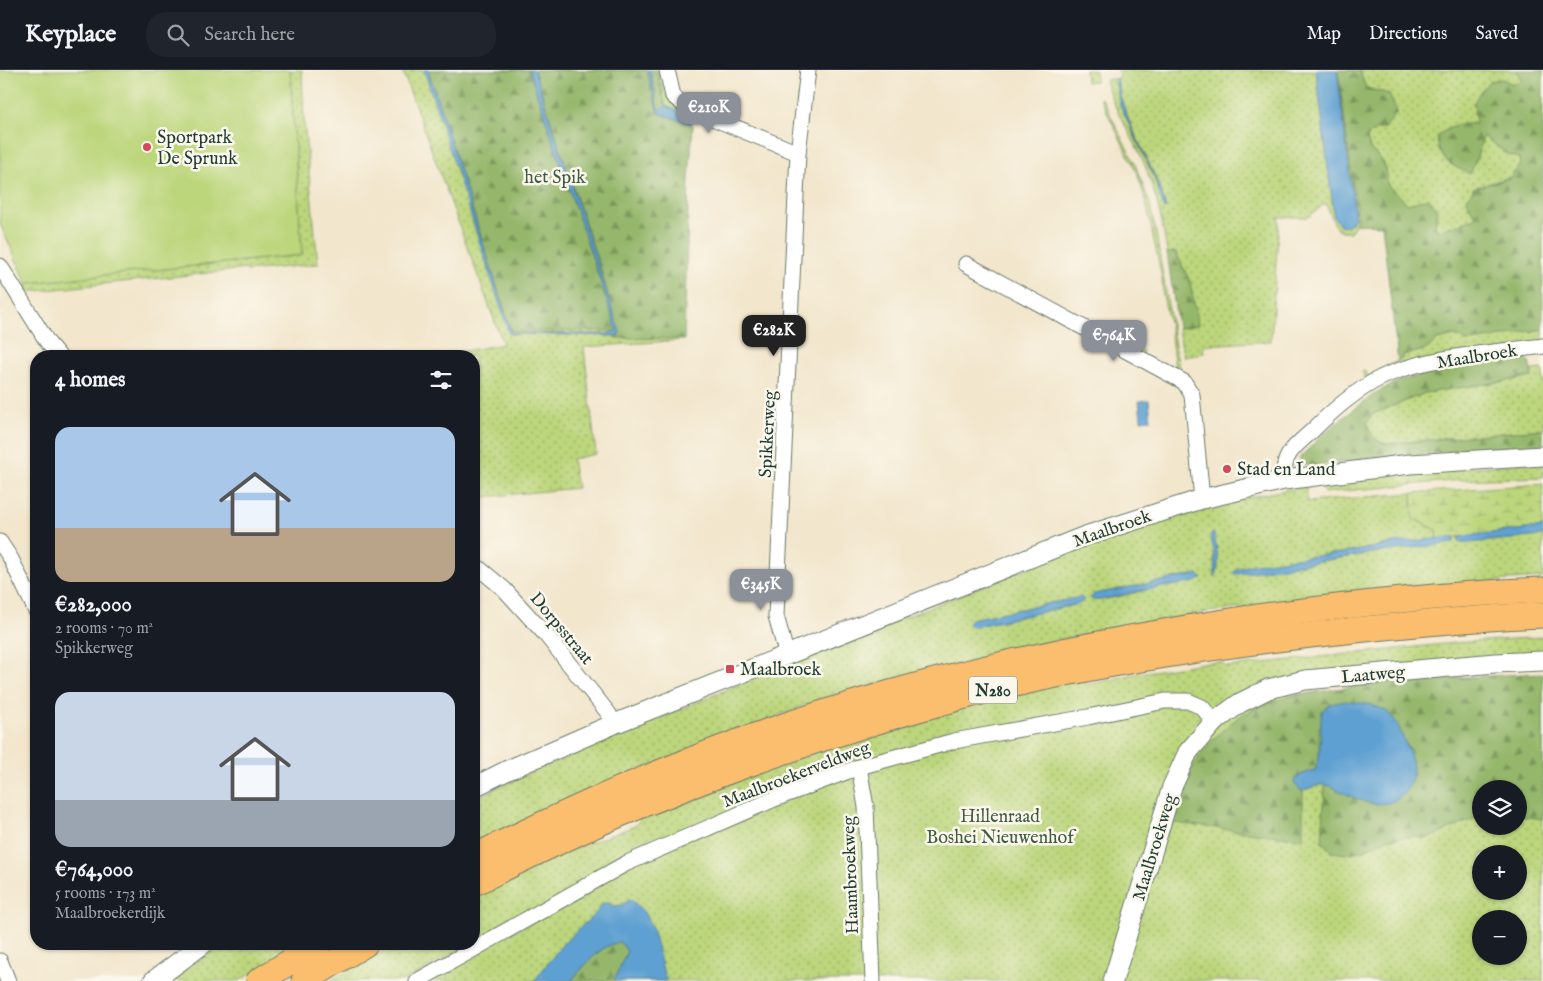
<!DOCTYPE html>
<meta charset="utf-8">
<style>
body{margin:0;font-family:"IM FELL English",serif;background:#20242c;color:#f1f3f6;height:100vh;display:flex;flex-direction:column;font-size:19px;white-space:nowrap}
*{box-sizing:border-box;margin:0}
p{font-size:16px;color:#9ea1a6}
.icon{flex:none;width:28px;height:28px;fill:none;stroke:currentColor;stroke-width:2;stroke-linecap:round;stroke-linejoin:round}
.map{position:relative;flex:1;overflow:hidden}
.details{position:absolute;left:30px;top:280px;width:450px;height:600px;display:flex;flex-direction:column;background:#171b24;border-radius:20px;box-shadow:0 1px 4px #0004}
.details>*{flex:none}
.controls{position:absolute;left:1472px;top:710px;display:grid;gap:10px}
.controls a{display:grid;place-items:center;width:55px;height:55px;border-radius:50%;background:#171b24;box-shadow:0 1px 4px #0004;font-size:25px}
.price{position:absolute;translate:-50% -42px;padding:0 11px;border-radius:10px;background:#8c9099;color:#fff;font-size:16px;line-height:32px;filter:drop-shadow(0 1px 2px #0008)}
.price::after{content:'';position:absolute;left:50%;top:30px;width:15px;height:11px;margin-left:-8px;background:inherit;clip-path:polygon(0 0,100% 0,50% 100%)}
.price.selected{background:#222;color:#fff}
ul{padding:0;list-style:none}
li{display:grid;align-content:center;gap:10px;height:265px;padding:0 25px}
li span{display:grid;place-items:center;height:155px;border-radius:15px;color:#555}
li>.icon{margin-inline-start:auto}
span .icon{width:90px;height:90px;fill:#fffc;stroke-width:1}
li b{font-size:21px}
h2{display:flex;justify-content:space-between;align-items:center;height:60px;padding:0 25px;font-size:21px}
header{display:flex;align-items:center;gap:30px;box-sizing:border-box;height:70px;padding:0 25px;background:#171b24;border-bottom:1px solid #363941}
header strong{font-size:24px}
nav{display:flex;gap:28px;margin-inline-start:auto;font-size:18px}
.search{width:350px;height:45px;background:#20242c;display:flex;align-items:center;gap:12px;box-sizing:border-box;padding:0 18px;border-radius:20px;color:#9ea1a6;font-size:19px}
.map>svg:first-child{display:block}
.green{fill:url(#green-dots);stroke:#6e8a58;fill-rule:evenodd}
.forest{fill:url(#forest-firs);stroke:#5a7a50}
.wetland{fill:url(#wetland-marsh);stroke:#6e8a58}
.pitch{fill:#bcd67c;stroke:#6e8a58}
.water{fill:#5fa0d2;stroke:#3f6e83}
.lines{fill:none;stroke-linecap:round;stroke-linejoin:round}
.minor-casing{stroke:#697869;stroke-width:17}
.tertiary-casing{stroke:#697869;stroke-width:21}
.trunk-casing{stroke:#697869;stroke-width:27}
.minor{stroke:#fff;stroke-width:15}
.tertiary{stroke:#fff;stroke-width:19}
.trunk{stroke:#fbbe6e;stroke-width:25}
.poi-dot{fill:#d1495b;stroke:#fbf7ec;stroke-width:2}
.labels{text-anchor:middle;stroke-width:5;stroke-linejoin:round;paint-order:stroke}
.shield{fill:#fbf7ec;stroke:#61756b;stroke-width:1}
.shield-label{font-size:16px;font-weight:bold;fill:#1f3d34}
.poi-label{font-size:18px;fill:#1f3d34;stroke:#fbf7ec;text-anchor:start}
.park-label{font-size:18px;fill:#3e5c42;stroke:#fbf7ec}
.street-label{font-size:18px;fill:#1f3d34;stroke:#fbf7ec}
</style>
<header>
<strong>Keyplace</strong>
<div class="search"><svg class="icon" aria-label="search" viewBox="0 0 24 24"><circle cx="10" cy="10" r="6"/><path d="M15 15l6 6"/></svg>Search here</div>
<nav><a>Map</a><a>Directions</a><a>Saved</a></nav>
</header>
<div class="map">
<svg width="1543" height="911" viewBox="0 0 1543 911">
<defs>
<pattern id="green-dots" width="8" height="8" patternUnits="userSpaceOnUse" patternTransform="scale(1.25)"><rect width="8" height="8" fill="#bcd67c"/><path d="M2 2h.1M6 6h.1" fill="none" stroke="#98af66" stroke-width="1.8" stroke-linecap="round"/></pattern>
<pattern id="forest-firs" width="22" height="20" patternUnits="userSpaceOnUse" patternTransform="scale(1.25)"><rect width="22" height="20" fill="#95b76c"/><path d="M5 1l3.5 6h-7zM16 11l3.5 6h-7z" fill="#79965a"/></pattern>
<pattern id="wetland-marsh" width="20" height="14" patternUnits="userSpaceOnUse" patternTransform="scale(1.25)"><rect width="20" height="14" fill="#bcd67c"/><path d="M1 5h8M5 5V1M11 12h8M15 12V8" fill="none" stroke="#98af66"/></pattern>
</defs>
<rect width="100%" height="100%" fill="#fbf7ec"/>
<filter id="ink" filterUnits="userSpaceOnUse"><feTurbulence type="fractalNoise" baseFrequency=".02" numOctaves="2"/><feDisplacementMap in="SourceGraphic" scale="10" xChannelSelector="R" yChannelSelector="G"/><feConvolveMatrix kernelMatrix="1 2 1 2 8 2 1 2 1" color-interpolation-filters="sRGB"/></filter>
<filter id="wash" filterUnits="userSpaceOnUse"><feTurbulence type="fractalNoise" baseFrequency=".0096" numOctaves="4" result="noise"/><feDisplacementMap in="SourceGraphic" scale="20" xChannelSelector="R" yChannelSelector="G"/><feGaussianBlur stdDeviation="1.12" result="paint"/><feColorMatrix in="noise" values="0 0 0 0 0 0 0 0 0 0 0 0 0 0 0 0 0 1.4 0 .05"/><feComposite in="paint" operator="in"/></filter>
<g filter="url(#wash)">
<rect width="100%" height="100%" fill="#f2e6cc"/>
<g class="green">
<polygon points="290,0 302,0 304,51 318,194 247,201 246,199 37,221 22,221 19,216 28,216 27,213 302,185"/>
<polygon points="402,0 649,0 684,270 584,277 596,384 572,389 577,418 474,428 474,286 437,286 503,274"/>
<polygon points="656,0 659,0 659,7 666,24 692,47 666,36"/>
<polygon points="1085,0 1095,0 1096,11 1086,12"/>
<path d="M1118 0H1316L1334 147H1355L1337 0H1338L1357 146 1356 154 1350 162C1344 162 1340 161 1335 156L1326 133 1308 147H1279L1271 271 1204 275 1203 283 1184 287 1178 258 1198 255 1190 212 1176 182 1167 183C1162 146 1153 110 1136 76 1125 54 1112 34 1105 10L1119 8ZM1115 9H1117C1123 55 1155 93 1166 138H1164C1153 93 1122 55 1115 9Z"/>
<polygon points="1359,0 1516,0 1523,11 1512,14 1502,9 1474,33 1476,54 1469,104 1477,87 1483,66 1509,85 1519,88 1520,96 1510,107 1473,118 1469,136 1476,146 1471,150 1437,161 1435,156 1437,141 1408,134 1388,116 1384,94 1380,88 1370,79 1367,68 1375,60 1385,58 1389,24 1366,18"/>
<polygon points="1100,28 1103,30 1135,94 1149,131 1155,158 1179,299 1175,304 1138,284 1136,277 1143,281 1142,285 1171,301 1175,299 1170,257 1163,225 1162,209 1145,128 1137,103"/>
<polygon points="1543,259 1543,272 1364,312 1363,301 1366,302 1368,306 1403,288 1402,280 1404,285 1427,279 1437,270 1454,266 1462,268 1467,272"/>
<path d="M1543 299V359L1386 374C1373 371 1369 363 1367 352L1373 344 1425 323 1532 307 1531 300Z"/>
<polygon points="1543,392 1543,407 1462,410 1324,423 1321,412 1356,406"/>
<path d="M1306 416 1307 432 1412 423V439L1437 460 1438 469 1396 473 1349 482 1329 484 1242 497 1236 499 1235 504 1373 483 1453 473 1455 469 1451 467 1464 466 1459 468 1466 473 1543 466V508L1460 513 1207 542 1052 571 829 626 584 722 474 778V729L518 708 771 601 1100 469 1250 427ZM1198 504C1169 512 1122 530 1093 530L1094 524ZM1081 527 1079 534 973 557 971 549Z"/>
<path d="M1543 567V585L1248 625 1543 620V911H427L502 867 584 828 597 810 474 871V828L523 800 556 785 635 756 654 729 979 597 1092 614 1134 604 1203 593 1221 592 1226 597 1453 573ZM1481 719H1519V756H1481ZM1481 784H1519V821H1481ZM1481 849H1519V886H1481Z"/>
<polygon points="223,874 303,874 239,911 170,911"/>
<polygon points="394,874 469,874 405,911 330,911"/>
</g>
<g class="forest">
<polygon points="428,0 529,0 617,261 515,261 511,260"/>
<polygon points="534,0 647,0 657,40 658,39 650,0 656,0 666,36 657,42 693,55 689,109 684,269 614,268 619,265 602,203"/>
<path d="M1338 0H1359L1366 18 1389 24 1397 42 1385 58 1375 60 1367 68 1370 79 1380 88 1384 94 1388 116 1408 134 1429 128 1437 141 1435 156 1437 161 1471 150 1476 146 1469 136 1467 129 1474 118 1510 108 1520 96 1519 88 1509 85 1483 66 1477 87 1470 104C1449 94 1439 91 1437 66 1452 56 1458 53 1476 54L1474 33 1480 22 1490 11 1502 9 1512 14 1522 10 1516 0H1543V259L1467 272 1462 268 1454 266 1437 270 1427 279 1404 285 1403 284V288L1398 291 1382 155 1356 154 1357 146Z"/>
<polygon points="1175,182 1190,212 1198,255 1178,258 1167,183"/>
<path d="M1524 287 1529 291 1532 307 1425 323 1373 344 1367 352C1369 363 1373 371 1386 374L1543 359V375L1386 387 1314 396 1305 395 1299 388 1331 357 1377 322 1399 311 1465 294Z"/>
<path d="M1543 603V749L1519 746V719H1481V746L1436 765 1422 769 1414 766 1386 769 1365 780 1345 784 1333 782 1322 772 1325 715 1413 699 1412 691 1400 660 1319 657V692L1315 700 1303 704 1295 709 1294 713 1301 721H1303V769L1167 752C1184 713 1194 686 1226 657 1257 630 1297 625 1336 619 1404 609 1474 607 1543 603Z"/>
<path d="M620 872 627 881 614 911H571C585 896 599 875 620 872Z"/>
</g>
<polygon class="wetland" points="1543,414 1543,457 1438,469 1437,460 1413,449 1412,423"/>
<polygon class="pitch" points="0,0 290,0 302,185 27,213 0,154"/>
<g class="water">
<polygon points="424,0 428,0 511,262 515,263 607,264 617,260 529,0 534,0 620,262 619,265 614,266 509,264"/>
<polygon points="647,0 650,0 658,39 657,40"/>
<polygon points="1316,0 1337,0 1355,147 1352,153 1346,156 1340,155 1334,147"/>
<path d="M1117 8C1123 55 1155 93 1166 138L1164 139 1154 106 1120 35 1115 9Z"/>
<polygon points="666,36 692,47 693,52 690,54 656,42"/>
<polygon points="1149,330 1151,349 1141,350 1139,331"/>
<polygon points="1543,457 1543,466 1466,473 1459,471 1459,468 1464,466"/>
<path d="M1212 463 1214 464C1216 477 1222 495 1215 507L1214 481 1210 465Z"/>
<path d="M1451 467 1455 469 1453 473 1373 483 1238 504H1234V502C1242 491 1331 485 1349 482 1364 480 1379 476 1394 473 1413 470 1432 470 1451 467Z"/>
<polygon points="1198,504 1202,508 1196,512 1139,521 1101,530 1093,530 1090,528 1094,524"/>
<polygon points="1081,527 1084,530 1079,534 973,557 968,554 971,549"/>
<path d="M1346 631C1359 633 1375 634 1386 641 1396 648 1400 660 1404 670 1407 677 1411 684 1412 692 1416 710 1406 729 1387 733 1369 737 1355 728 1340 721 1336 719 1331 716 1326 715 1318 714 1310 719 1301 721L1294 713 1295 709 1303 704 1315 700C1323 685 1319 658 1322 641L1330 634Z"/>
<path d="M631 829 644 842 652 858 666 911H614L627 881 620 872C599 875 585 896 571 911H534L562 875 597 842 601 835 607 832 614 836 622 835Z"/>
</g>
</g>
<g filter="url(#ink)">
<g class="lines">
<g class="minor-casing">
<g id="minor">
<polyline points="667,0 673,26 688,38 798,83"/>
<polyline points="966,194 1184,312 1192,325 1202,429"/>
<polyline points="0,196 48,273 59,286"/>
<path d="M1284 410C1282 383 1295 377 1313 360 1335 338 1360 316 1389 304 1437 285 1492 283 1543 276"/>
<polyline points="0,472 11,489 36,541"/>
<polyline points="474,494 504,519 546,565 609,644 614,654"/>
<polyline points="787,586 776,546 798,83 808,0"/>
<polyline points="859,697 866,737 873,911"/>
<polyline points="0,891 8,911"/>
<polyline points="417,911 625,794 772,730 859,697 954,671 1088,647 1165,631 1188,631 1202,637 1214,652"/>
</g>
</g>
<g class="tertiary-casing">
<g id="tertiary">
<polyline points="474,717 508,700 614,654 1085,466 1202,429 1284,410 1410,394 1543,386"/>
<polyline points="153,911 203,874"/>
<polyline points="1113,911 1172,717 1188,682 1214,652 1240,633 1268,619 1305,610 1495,593 1543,591"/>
</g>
</g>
<g class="trunk-casing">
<g id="trunk">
<path d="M474 787C569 740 666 697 766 662 921 608 1081 573 1243 549 1342 535 1443 524 1543 520"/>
<path d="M474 813C522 789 571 765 620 744 730 698 843 659 958 628 1091 593 1229 573 1365 559 1424 553 1484 547 1543 545"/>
<polyline points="259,911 319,874"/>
<polyline points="304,911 365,874"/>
</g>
</g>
<use href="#minor" class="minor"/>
<use href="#tertiary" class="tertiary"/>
<use href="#trunk" class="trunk"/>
</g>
</g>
<g class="poi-dot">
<circle cx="147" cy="77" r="5"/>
<circle cx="1227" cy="399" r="5"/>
<rect x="725" y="594" width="10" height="10" rx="2.5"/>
</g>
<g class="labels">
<rect class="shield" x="969" y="606.5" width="48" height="27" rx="4"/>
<g class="shield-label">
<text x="993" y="626">N280</text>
</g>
<g class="poi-label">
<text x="157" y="73">Sportpark<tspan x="157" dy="21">De Sprunk</tspan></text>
<text x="1237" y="405">Stad en Land</text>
<text x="740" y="605">Maalbroek</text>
</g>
<g class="park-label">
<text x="555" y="113">het Spik</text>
<text x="1000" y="752">Hillenraad<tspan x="1000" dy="21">Boshei Nieuwenhof</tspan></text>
</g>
<g class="street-label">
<text transform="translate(1477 286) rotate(-9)" y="6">Maalbroek</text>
<text transform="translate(767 364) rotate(-87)" y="6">Spikkerweg</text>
<text transform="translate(1112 458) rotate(-19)" y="6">Maalbroek</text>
<text transform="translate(562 558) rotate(50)" y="6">Dorpsstraat</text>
<text transform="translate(1373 604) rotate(-5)" y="6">Laatweg</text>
<text transform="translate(796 704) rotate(-21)" y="6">Maalbroekerveldweg</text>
<text transform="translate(1154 777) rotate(-73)" y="6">Maalbroekweg</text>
<text transform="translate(850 805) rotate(-92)" y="6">Haambroekweg</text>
</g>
</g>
</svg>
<div class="controls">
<a><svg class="icon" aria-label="layers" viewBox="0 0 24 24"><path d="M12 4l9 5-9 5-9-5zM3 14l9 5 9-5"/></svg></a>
<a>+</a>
<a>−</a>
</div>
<b class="price" style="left:709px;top:64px">€210K</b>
<b class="price selected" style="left:774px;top:287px">€282K</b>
<b class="price" style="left:1114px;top:292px">€764K</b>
<b class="price" style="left:761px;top:541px">€345K</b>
<section class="details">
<h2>4 homes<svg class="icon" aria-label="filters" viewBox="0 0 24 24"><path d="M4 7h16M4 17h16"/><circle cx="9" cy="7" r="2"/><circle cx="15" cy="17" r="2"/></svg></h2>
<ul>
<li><span style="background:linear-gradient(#a9c7e8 65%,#b9a48a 0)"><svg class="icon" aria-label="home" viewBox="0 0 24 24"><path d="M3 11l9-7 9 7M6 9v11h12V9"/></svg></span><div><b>€282,000</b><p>2 rooms · 70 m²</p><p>Spikkerweg</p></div></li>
<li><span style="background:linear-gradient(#c9d6e8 70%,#9aa5b1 0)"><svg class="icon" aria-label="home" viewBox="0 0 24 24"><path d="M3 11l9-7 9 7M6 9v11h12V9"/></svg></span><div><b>€764,000</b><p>5 rooms · 173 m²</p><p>Maalbroekerdijk</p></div></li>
</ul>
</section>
</div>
